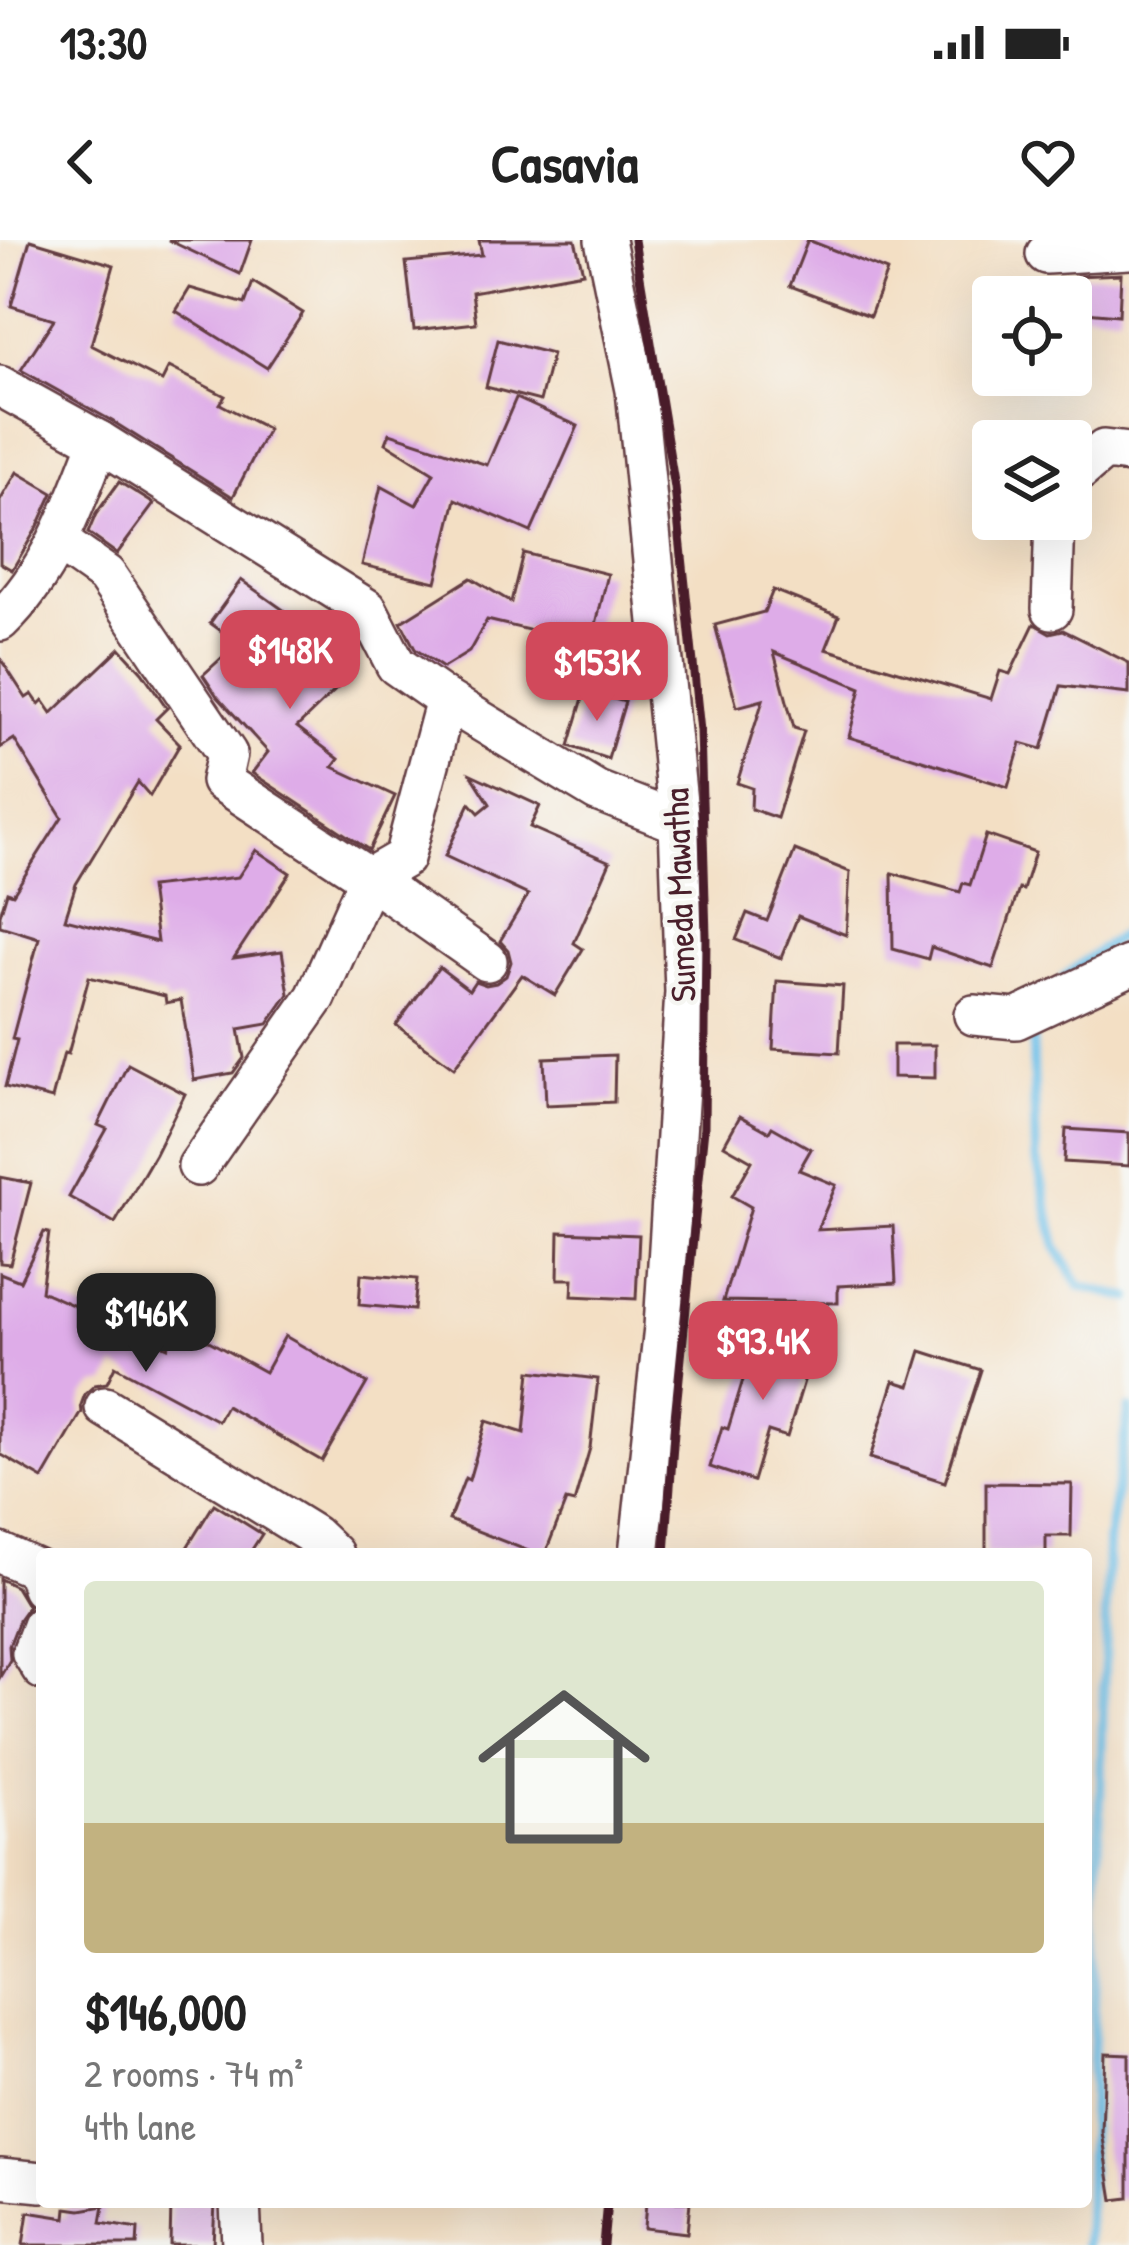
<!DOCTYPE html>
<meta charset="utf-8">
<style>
body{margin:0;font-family:"Patrick Hand",sans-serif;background:#f2f2f2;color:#222;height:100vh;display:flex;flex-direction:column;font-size:45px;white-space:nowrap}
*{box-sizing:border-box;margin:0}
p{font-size:39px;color:#767676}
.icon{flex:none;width:66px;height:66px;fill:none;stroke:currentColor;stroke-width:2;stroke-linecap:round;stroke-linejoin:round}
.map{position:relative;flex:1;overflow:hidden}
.drawer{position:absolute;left:36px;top:1308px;width:1056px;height:660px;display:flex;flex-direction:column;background:#fff;border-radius:12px;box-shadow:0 12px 48px #0002}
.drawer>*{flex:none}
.fabs{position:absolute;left:972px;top:36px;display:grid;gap:24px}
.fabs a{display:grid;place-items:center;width:120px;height:120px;border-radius:12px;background:#fff;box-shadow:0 12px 48px #0002;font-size:60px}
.price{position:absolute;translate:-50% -102px;padding:0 27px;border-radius:24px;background:#d1495b;color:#fff;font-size:39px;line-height:78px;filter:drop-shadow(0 3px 6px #0008)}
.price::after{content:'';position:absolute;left:50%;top:72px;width:36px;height:27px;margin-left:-18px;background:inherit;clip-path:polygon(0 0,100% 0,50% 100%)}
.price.active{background:#222;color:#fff}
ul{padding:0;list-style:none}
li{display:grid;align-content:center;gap:24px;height:636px;padding:0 48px}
li span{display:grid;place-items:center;height:372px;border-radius:12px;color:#555}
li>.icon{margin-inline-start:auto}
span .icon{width:216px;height:216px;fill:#fffc;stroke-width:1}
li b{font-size:51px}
.status{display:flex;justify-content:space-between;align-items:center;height:84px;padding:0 60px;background:#fff;direction:ltr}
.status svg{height:33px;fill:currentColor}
header{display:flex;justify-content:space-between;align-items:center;height:156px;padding:0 48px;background:#fff;font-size:54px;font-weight:800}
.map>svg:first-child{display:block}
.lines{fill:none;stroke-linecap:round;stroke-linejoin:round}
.stream{stroke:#6dc0e9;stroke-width:10}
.building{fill:#deace8}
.street-casing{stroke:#633c42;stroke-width:44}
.street{stroke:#fff;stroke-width:39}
.rail{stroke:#4a1f2b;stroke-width:9}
.labels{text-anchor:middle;stroke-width:9;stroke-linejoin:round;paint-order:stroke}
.street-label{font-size:36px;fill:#4a1f2b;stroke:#f6f6f2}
</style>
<div class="status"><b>13:30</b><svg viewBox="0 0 49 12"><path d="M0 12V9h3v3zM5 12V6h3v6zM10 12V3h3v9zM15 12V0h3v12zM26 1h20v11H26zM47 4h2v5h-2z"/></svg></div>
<header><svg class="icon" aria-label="back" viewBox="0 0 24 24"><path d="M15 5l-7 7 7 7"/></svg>Casavia<svg class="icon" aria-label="heart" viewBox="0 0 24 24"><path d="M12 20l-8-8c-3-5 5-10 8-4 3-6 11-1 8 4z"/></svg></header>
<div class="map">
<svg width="1129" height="2005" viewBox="0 0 1129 2005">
<rect width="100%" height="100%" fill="#f6f6f2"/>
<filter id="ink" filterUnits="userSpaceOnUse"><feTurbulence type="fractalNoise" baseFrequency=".00833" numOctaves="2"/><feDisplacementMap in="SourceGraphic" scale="24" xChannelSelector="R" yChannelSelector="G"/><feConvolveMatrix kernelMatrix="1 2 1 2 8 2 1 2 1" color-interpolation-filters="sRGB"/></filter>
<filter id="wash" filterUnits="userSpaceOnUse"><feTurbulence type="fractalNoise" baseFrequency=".004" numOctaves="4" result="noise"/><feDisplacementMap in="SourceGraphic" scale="48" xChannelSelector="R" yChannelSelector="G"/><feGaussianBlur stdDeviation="2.7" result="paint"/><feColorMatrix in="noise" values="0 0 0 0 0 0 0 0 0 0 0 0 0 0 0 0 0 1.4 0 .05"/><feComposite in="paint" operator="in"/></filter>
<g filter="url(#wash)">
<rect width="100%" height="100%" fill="#f3dfc4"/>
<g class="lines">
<g class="stream">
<polyline points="1064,737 1129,689"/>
<polyline points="1032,782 1036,917 1057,1008 1080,1046 1129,1058"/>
<polyline points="1087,2005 1108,1301 1129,1169"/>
</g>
</g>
<g id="blocks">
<g class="building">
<polygon points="30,0 114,25 91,105 162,141 169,127 225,156 220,164 268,189 233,257 112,181 21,130 54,79 11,66"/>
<polygon points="168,0 252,0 240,34"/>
<polygon points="479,0 575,0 583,32 472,52 476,83 414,90 406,22 482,15"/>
<polygon points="808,0 887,31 870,76 790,46"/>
<polygon points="1121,34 1119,75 1074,71 1077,36"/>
<polygon points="253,42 303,73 267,128 176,71 190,48 245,64"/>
<polygon points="498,100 552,114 540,161 486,147"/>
<polygon points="516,158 578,186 531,292 456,259 436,342 362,325 381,246 416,265 434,233 386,203 390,193 487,225"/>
<polygon points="17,232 53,253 38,286 12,330 0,323 0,261"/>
<polygon points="119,242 154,264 117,314 88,293 96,274"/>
<polygon points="523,313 608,334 591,405 487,380 469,412 443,428 415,409 401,382 471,338 511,362"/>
<polygon points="241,340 292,376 290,378 348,438 297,487 339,519 333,527 395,556 369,610 252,533 268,512 217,456 203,435 238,403 210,383"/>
<polygon points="773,350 839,376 826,409 991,459 1000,431 1010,434 1034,384 1050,393 1063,390 1129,423 1129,454 1061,446 1042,509 1021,503 1008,547 849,497 861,448 774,412 794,488 804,491 777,578 751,569 752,548 737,543 763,460 737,467 715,385 764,372"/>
<polygon points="120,408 142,432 167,468 156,479 180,504 150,556 138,542 76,644 65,679 157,702 150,647 238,637 256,610 290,633 234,718 282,711 289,754 268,784 239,789 244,818 233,833 194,840 181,760 166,763 165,756 89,737 68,814 64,813 52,859 5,847 17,800 12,799 39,698 0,686 0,675 7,652 13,654 62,577 14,499 0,508 0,418 26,458 32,454 39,464 43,460 52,473"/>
<polygon points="585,451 625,462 608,519 569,506"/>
<polygon points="471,534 540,566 530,587 610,622 574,703 583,709 555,755 522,735 454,828 396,785 439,727 469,750 475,741 486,745 496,743 506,736 511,722 508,710 500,701 528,655 445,616 470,563 479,573 490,564"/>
<polygon points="986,595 1035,612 1023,650 1019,649 993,728 931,707 928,719 893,709 892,633 960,652 963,643 970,645"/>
<polygon points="795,610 850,632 846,695 798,676 781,718 736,700 747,673 767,681"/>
<polygon points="777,741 843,746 839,813 773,809"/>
<polygon points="893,805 935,805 935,838 893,837"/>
<polygon points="615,815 614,862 546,865 544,818"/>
<polygon points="128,824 185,854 155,914 115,983 69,957 107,889 98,885"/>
<polygon points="740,876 769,892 772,887 811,909 799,930 836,945 817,990 893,986 896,1043 838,1046 838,1063 723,1061 751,967 732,956 752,921 724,905"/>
<polygon points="1066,889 1129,893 1129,926 1064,922"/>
<polygon points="0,937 31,943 10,1024 0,1023"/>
<polygon points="44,992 49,993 41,1051 168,1107 180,1085 265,1132 285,1096 367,1143 322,1221 226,1166 218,1181 115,1126 107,1143 95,1145 85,1154 81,1165 82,1172 43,1239 0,1214 0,1033 20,1041"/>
<polygon points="559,992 639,995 636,1059 572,1056 573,1039 558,1039"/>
<polygon points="361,1034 417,1039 414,1070 359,1065"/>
<polygon points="758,1091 814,1108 787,1197 768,1191 753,1241 710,1227 722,1187 728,1189"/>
<polygon points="921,1111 981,1130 945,1242 870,1218 894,1141 910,1146"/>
<polygon points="530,1131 598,1139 590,1208 574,1263 566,1261 545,1314 536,1314 449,1280 465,1238 469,1240 486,1181 524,1193"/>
<polygon points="986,1243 1072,1244 1071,1296 1046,1296 1046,1314 986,1314"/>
<polygon points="214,1264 262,1294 249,1314 183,1314"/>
<polygon points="0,1339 16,1347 28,1367 20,1378 9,1406 10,1420 0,1437"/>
<polygon points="1105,1813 1129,1814 1129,1958 1113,1960 1102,1892"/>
<polygon points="171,1962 215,1962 213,2005 170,2005"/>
<polygon points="646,1962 690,1962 687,1993 644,1988"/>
<polygon points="104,1966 101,1983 138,1989 137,2005 23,2005 28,1972 66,1978 67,1968 81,1970"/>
</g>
</g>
</g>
<g filter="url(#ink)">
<use href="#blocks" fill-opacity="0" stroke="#633c42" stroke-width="3"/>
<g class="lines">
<g class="street-casing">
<g id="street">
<polyline points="605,0 636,150 679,583 685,752 664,1087 639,1314"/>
<polyline points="1046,14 1129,9"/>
<polyline points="0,146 99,201 367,369 396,425 446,460 597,551 679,583"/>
<polyline points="1071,238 1104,210 1129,213"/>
<polyline points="59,302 106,335 227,514 221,541 369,638 487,721"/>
<polyline points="1052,369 1055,279"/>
<path d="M0 381C51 332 74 266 99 201"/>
<polyline points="974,775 1016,779 1129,726"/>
<polyline points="198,926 316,757 369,638 404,618 446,460"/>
<polyline points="105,1167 313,1295 333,1314"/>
<polyline points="0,1313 36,1329 42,1348"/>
<polyline points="42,1386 32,1413 42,1429"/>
<polyline points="0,1938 42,1942"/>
<polyline points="240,1962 242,2005"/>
</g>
</g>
<use href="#street" class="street"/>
<g class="rail">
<polyline points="634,0 675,248 700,491 706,696 704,888 675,1178 665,1314"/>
<polyline points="603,2005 607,1962"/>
</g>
</g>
</g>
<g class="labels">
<g class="street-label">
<text transform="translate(679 655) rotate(-92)" y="13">Sumeda Mawatha</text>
</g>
</g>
</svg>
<div class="fabs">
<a><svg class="icon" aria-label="locate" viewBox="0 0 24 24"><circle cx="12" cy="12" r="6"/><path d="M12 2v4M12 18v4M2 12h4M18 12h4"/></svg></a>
<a><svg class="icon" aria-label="layers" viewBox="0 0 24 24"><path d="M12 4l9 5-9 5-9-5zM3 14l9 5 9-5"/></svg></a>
</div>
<b class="price" style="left:290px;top:472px">$148K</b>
<b class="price" style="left:597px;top:484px">$153K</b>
<b class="price active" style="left:146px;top:1135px">$146K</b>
<b class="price" style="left:763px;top:1163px">$93.4K</b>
<section class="drawer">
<ul>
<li><span style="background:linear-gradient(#dfe7d0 65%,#c2b280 0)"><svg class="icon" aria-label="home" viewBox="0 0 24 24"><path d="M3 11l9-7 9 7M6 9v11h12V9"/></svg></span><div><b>$146,000</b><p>2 rooms · 74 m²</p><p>4th lane</p></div></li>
</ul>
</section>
</div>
